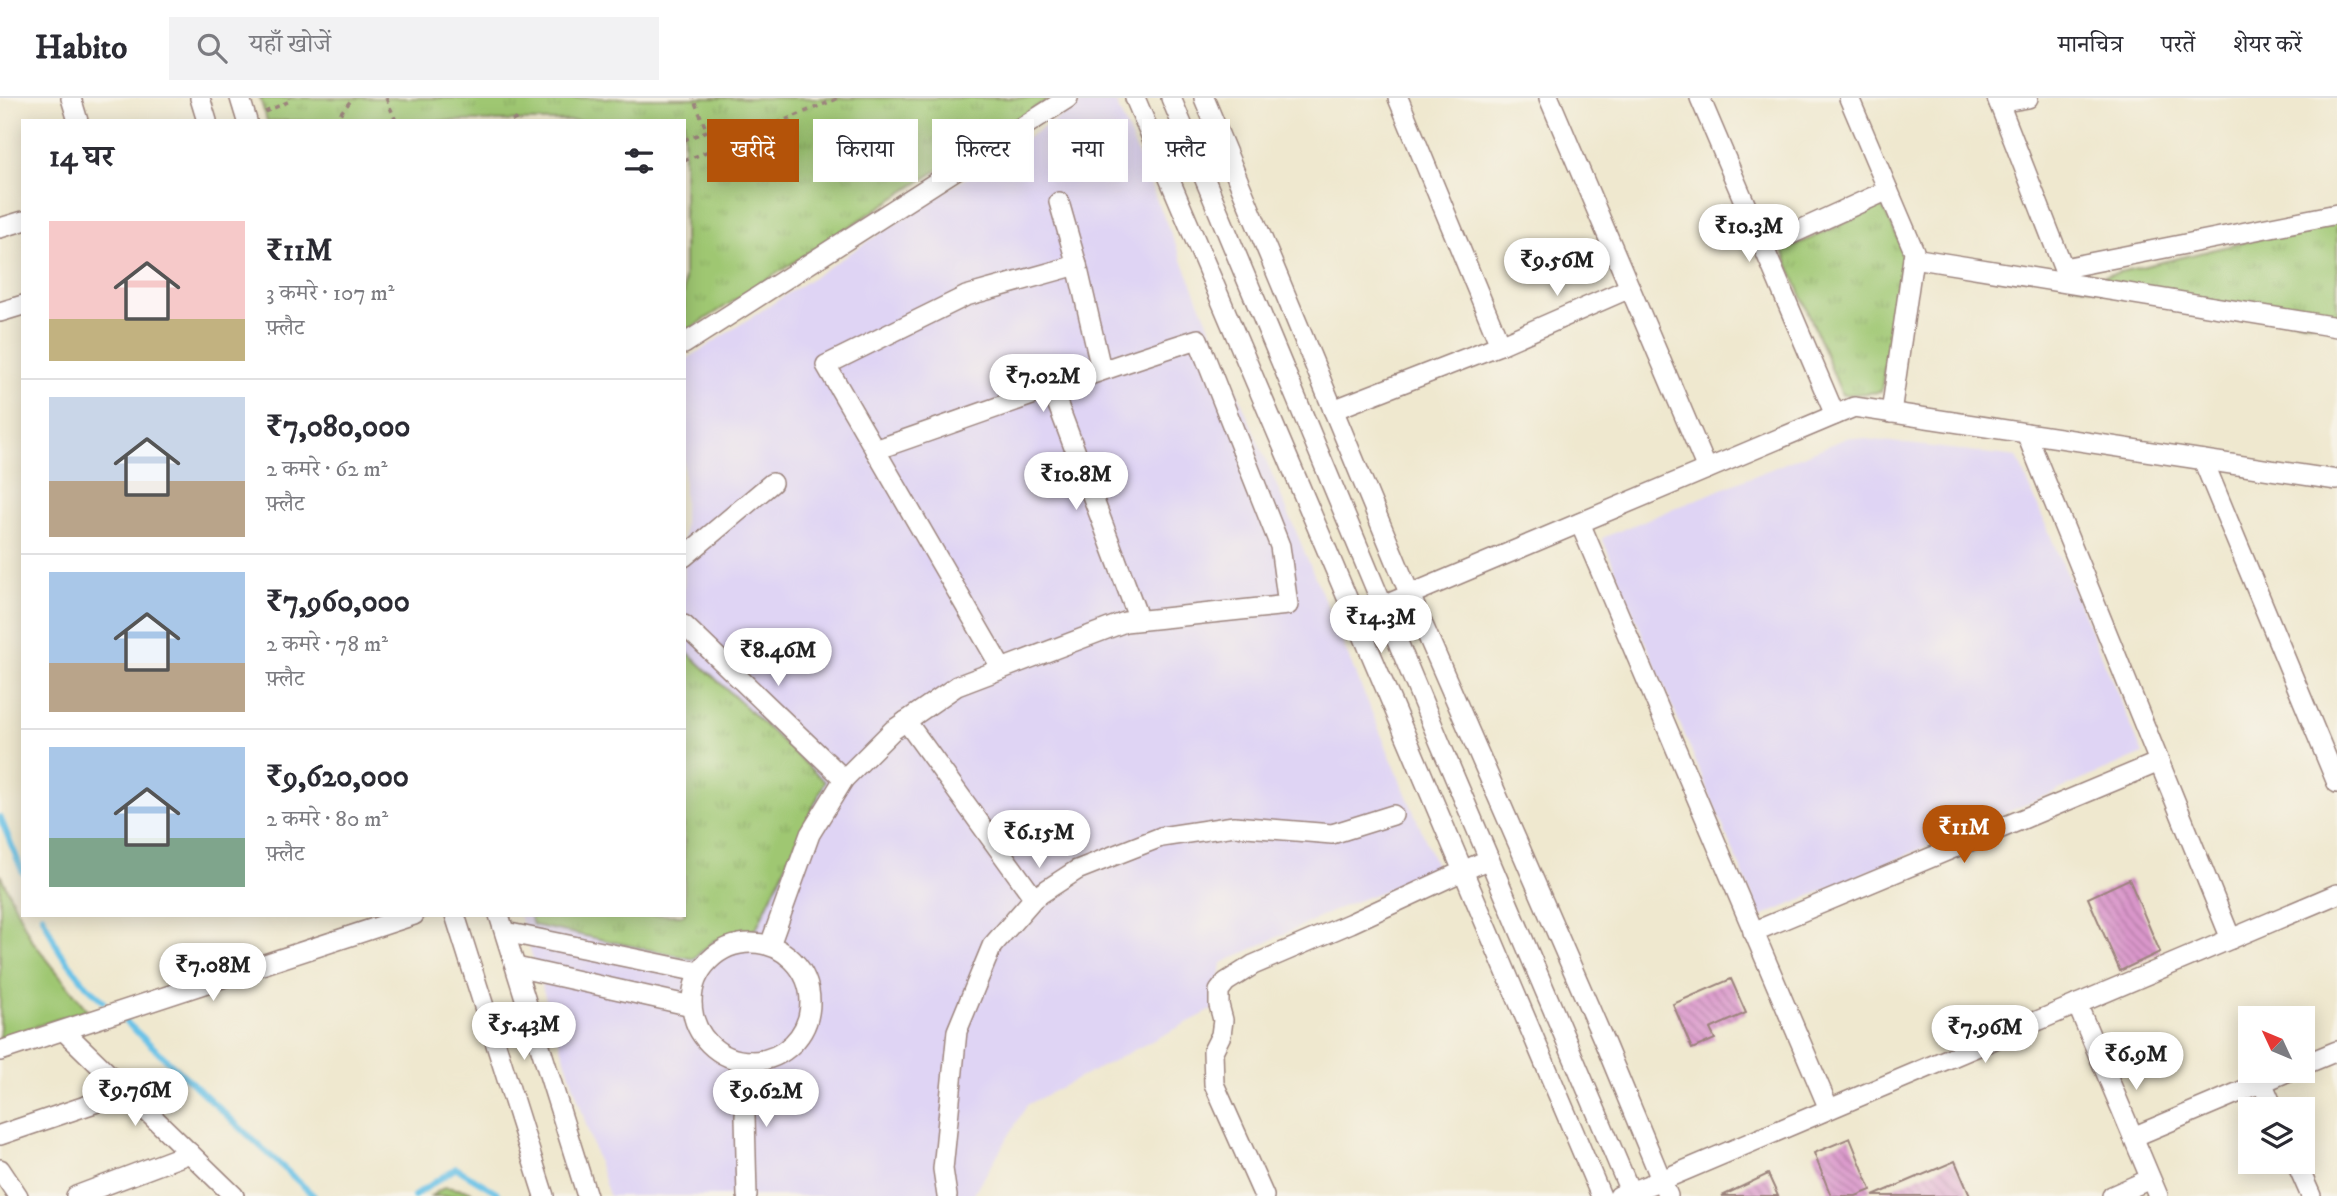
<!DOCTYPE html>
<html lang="hi">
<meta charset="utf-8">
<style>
body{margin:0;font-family:"IM FELL DW Pica","Noto Serif Devanagari",serif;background:#f2f2f3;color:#2b2b33;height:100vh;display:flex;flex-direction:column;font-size:26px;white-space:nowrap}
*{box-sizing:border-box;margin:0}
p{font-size:23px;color:#7c7c81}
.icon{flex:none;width:38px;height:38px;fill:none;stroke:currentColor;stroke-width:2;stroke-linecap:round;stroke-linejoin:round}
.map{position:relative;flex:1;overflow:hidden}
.details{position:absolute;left:21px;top:21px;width:665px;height:798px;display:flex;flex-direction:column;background:#fff;border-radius:0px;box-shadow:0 4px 18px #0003}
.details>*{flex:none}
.banner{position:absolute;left:707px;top:21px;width:665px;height:63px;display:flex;gap:14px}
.needle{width:46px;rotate:314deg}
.tools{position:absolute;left:2238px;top:908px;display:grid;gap:14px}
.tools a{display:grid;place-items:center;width:77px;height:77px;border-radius:0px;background:#fff;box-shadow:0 4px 18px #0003;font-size:35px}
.price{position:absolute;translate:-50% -60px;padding:0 16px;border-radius:24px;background:#fff;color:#222;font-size:23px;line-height:46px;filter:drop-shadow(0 2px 4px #0008)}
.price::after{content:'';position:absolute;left:50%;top:42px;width:21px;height:16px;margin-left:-10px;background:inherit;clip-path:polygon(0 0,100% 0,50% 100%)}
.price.selected{background:#b45309;color:#fff}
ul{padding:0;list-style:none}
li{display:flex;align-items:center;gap:21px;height:175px;padding:0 28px}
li+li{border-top:2px solid #e1e1e2}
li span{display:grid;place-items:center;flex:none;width:196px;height:140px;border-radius:0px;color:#555}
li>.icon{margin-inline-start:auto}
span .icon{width:84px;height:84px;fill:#fffc;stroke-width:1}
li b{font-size:30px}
h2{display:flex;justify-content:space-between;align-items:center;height:84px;padding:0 28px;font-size:30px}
.chip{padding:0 24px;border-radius:0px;background:#fff;box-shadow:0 4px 18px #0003;font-size:24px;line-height:63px}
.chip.selected{background:#b45309;color:#fff}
header{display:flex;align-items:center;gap:42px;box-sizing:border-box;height:98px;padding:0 35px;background:#fff;border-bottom:2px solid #e1e1e2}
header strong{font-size:33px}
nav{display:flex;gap:38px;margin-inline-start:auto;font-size:24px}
.search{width:490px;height:63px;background:#f2f2f3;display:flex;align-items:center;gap:18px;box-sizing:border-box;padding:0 24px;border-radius:0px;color:#7c7c81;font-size:26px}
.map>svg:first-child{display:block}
.built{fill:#dfd4f4}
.grass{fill:#9fc772;stroke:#74734e;stroke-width:2}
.park{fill:url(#park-tufts);stroke:#74734e;stroke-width:2}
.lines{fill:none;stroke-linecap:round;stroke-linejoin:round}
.stream{stroke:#6ac2e7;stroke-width:6}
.building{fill:url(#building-back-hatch)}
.minor-casing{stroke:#9c847d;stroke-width:22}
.path{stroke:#9c847d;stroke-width:3.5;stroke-dasharray:5 5;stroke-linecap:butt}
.minor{stroke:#fff;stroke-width:19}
</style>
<header>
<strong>Habito</strong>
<div class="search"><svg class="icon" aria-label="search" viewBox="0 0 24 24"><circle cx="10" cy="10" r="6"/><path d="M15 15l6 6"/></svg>यहाँ खोजें</div>
<nav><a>मानचित्र</a><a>परतें</a><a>शेयर करें</a></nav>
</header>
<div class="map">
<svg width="2337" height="1098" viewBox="0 0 2337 1098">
<defs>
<pattern id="park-tufts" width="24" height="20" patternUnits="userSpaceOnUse" patternTransform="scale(1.75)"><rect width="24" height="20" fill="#9fc772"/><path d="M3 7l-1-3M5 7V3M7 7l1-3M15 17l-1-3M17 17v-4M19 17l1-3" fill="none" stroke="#8aaa63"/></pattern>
<pattern id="building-back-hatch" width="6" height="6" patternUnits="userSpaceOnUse" patternTransform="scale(1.75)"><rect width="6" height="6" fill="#da97cb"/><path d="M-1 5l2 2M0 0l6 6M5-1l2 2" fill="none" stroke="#b37ba5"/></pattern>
</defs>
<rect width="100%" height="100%" fill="#f7f3e8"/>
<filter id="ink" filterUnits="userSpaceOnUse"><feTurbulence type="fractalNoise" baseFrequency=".0143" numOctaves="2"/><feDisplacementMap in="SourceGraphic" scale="14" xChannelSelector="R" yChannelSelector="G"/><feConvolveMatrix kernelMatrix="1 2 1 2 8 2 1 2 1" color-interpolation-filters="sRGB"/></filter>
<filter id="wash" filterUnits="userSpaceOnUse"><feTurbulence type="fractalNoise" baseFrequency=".00686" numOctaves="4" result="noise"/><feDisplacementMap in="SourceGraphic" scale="28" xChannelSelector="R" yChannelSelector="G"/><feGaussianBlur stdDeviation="1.57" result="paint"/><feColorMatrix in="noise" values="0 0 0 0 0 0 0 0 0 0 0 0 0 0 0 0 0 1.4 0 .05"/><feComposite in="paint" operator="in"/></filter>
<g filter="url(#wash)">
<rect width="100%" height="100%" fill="#efe8cf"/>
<g class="built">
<polygon points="1089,0 1114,0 1438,772 1346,807 1222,865 1216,910 1027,1007 973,1098 609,1098 519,817 684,817 684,263"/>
<polygon points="1849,339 2017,359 2143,656 1761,819 1602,440"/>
</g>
<g class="grass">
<polygon points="0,776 31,841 87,912 0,940"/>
<polygon points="445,1089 470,1093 474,1098 431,1098"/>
</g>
<g class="park">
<polygon points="260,0 1050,0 684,235 684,23 267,23"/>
<polygon points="1882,108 1904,152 1881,294 1842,297 1783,153"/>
<polygon points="2337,122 2337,229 2070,186"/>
<polygon points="684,551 825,684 756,831 715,842 693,861 533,827 530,817 684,817"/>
</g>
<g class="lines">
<g class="stream">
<polyline points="0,719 23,775"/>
<polyline points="42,817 59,853 86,887 103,903"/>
<polyline points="125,923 314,1098"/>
<polyline points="414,1098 456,1070 498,1095 499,1098"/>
</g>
</g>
<g id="blocks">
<g class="building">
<polygon points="2129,781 2160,854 2120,873 2088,800"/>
<polygon points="1731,881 1746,915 1710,931 1715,941 1692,951 1673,906"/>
<polygon points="1850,1040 1871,1092 1856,1098 1831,1098 1814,1055"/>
<polygon points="1955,1063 1970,1098 1873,1098"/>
<polygon points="1768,1076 1778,1098 1722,1098"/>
</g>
</g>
</g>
<g filter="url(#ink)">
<use href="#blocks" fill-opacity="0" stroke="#9c847d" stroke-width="2"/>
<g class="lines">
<g class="minor-casing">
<g id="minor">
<polyline points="71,0 78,23"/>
<polyline points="200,0 207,23"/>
<polyline points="240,0 247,23"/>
<polyline points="1135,0 1601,1098"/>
<polyline points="1171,0 1440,645 1632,1098"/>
<polyline points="1204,0 1410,497 1603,941 1668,1098"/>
<polyline points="1398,0 1500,247"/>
<polyline points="1549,0 1707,371"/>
<polyline points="1700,0 1835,317"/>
<polyline points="1849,0 1914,153 1891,315"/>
<polyline points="1997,0 2068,182"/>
<polyline points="1999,5 2028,0"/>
<polyline points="1059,104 1077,167 1101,271"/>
<polyline points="0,130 23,123"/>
<polyline points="1763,149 1888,92"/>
<polyline points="1913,160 2337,229"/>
<polyline points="2064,170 2337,116"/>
<polyline points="0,214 23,207"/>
<polyline points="684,246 1068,0"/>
<polyline points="1052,291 1139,522"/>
<polyline points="1333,312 1500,247 1630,190"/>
<polyline points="2026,335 2231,841"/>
<polyline points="2203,362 2337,685"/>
<polyline points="1580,425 1829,1011"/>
<polyline points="684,459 772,385"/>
<polyline points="1353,518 1383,508 1854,309 2337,382"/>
<polyline points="684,527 844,681"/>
<polyline points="1002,571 826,267 966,198 1077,167"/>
<polyline points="906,623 1034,800"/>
<polyline points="455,817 544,1098"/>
<polyline points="499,817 587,1098"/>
<polyline points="505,834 699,874"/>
<polyline points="1753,834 2159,664"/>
<circle cx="751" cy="904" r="59"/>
<path d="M770 847 810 736 844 681 893 632 957 588 1125 524 1288 507 1280 448 1198 241C1090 275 983 315 875 352"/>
<polyline points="516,869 692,908"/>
<polyline points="2077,906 2158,1098"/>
<polyline points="64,933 234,1098"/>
<polyline points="0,953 414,817"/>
<polyline points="2303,967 2337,953"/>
<polyline points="2262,984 2274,1012"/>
<polyline points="0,1037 127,994"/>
<polyline points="2133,1039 2289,973"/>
<polyline points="2296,1064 2311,1098"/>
<polyline points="0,1071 18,1098"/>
<polyline points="76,1098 190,1055"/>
<polyline points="747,1098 745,1018 750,963"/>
<polyline points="947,1098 943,1071 957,933 992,848 1034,800 1077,772 1161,739 1234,728 1332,736 1393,717"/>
<polyline points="1264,1098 1214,986 1213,953 1221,937 1223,922 1219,907 1219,893 1226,884 1253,867 1351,825 1489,761"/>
<polyline points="1619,1098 1662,1082 2337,796"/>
<polyline points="2112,1098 2150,1081"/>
</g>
</g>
<g class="path">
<polyline points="386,0 396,23"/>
<polyline points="265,14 290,3 289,0"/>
<polyline points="334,23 353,0"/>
<polyline points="512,23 518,20 520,23"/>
<polyline points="684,42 707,33 693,0"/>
<polyline points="684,63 839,0"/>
</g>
<use href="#minor" class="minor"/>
</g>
</g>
</svg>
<div class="tools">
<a><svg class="needle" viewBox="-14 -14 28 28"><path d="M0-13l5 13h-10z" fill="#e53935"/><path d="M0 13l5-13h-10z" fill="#7c7c81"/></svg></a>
<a><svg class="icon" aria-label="layers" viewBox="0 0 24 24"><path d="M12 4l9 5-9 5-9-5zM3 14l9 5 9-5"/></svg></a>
</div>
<b class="price" style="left:1749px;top:166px">₹10.3M</b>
<b class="price" style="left:1557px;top:200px">₹9.56M</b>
<b class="price" style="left:1043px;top:316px">₹7.02M</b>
<b class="price" style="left:1076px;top:414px">₹10.8M</b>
<b class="price" style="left:1381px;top:557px">₹14.3M</b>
<b class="price" style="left:778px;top:590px">₹8.46M</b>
<b class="price selected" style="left:1964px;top:767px">₹11M</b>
<b class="price" style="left:1039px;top:772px">₹6.15M</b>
<b class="price" style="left:213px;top:905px">₹7.08M</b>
<b class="price" style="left:524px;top:964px">₹5.43M</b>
<b class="price" style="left:1985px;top:967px">₹7.96M</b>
<b class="price" style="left:2136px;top:994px">₹6.9M</b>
<b class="price" style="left:135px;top:1030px">₹9.76M</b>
<b class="price" style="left:766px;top:1031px">₹9.62M</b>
<div class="banner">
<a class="chip selected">खरीदें</a>
<a class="chip">किराया</a>
<a class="chip">फ़िल्टर</a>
<a class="chip">नया</a>
<a class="chip">फ़्लैट</a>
</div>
<section class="details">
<h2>14 घर<svg class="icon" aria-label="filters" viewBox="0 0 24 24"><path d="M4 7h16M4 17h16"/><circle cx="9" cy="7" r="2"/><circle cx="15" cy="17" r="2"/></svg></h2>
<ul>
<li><span style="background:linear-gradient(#f6c9c9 70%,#c2b280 0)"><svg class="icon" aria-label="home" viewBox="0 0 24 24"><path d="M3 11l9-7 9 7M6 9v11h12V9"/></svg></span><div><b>₹11M</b><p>3 कमरे · 107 m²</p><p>फ़्लैट</p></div></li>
<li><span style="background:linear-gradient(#c9d6e8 60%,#b9a48a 0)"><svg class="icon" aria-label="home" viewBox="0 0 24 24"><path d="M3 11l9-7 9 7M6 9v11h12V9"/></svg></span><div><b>₹7,080,000</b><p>2 कमरे · 62 m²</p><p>फ़्लैट</p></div></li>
<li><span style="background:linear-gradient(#a9c7e8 65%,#b9a48a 0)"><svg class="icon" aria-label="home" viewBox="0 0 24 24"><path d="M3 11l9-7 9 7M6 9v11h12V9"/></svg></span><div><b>₹7,960,000</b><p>2 कमरे · 78 m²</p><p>फ़्लैट</p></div></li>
<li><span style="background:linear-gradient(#a9c7e8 65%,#7fa58c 0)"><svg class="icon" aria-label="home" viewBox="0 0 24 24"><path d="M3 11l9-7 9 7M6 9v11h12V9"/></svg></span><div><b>₹9,620,000</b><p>2 कमरे · 80 m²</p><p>फ़्लैट</p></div></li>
</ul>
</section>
</div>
